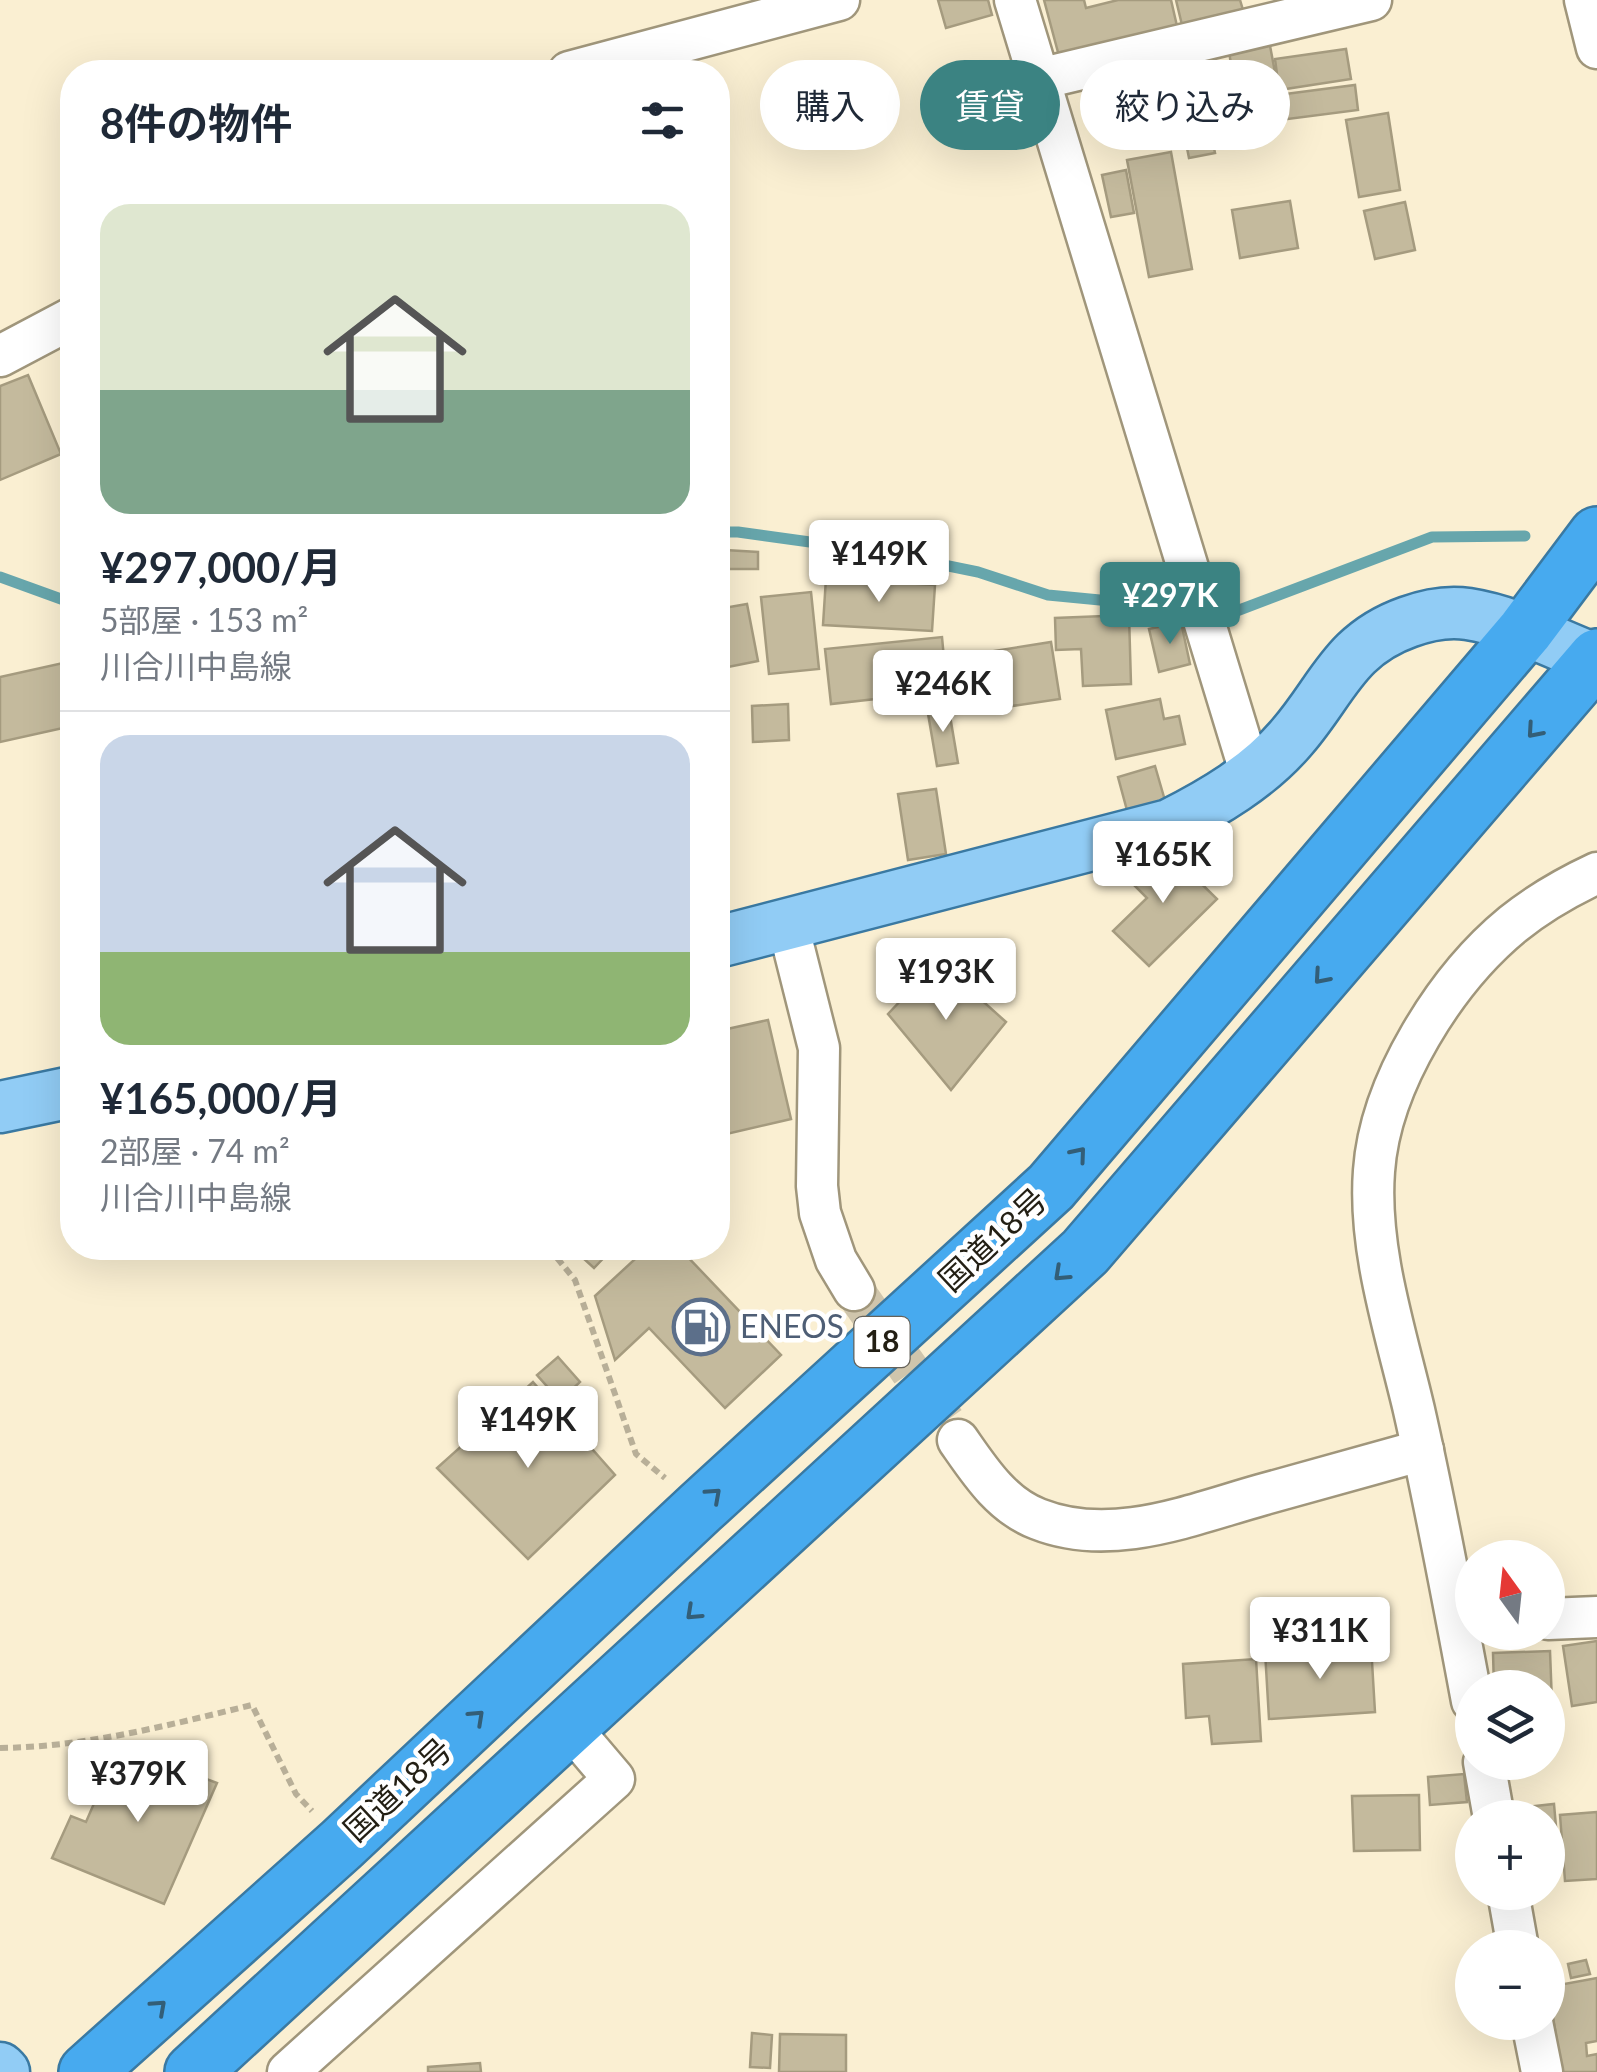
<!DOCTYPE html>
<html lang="ja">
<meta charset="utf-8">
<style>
body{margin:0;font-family:Lato,"Noto Sans JP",sans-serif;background:#f6f6f7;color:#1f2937;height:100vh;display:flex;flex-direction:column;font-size:38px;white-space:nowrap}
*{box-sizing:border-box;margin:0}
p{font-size:32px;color:#747a83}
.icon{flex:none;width:55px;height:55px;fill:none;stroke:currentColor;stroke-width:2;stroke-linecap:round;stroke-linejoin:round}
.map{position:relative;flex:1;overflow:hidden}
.side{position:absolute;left:60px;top:60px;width:670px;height:1200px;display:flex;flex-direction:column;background:#fff;border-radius:40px;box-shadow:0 10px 40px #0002}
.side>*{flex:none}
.guide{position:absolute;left:760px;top:60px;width:685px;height:90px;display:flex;gap:20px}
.needle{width:65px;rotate:345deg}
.controls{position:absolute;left:1455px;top:1540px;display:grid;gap:20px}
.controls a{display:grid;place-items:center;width:110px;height:110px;border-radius:50%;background:#fff;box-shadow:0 10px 40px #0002;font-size:50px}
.price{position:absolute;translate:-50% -85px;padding:0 22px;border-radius:10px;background:#fff;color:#222;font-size:32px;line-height:65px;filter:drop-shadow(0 2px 5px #0008)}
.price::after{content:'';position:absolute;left:50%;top:60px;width:30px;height:22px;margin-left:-15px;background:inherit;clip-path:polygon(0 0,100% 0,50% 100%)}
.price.current{background:#3b8382;color:#fff}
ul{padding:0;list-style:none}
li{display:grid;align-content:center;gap:20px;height:530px;padding:0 40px}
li+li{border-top:2px solid #e0e1e3}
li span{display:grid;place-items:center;height:310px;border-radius:30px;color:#555}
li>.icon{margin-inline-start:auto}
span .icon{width:180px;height:180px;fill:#fffc;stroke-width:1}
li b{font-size:42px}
h2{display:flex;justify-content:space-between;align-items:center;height:120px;padding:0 40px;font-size:42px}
.pill{padding:0 35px;border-radius:45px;background:#fff;box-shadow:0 10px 40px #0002;font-size:35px;line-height:90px}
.pill.current{background:#3b8382;color:#fff}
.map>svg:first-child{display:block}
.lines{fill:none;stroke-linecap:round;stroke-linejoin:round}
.stream{stroke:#67a6ac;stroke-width:11}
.building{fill:#c4ba9d;stroke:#a59b7f;stroke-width:2.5}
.minor-tunnel{stroke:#cfc5ac;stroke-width:40;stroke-dasharray:40 20;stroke-linecap:butt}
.minor-casing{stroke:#a0967b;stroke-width:45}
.major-casing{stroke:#3a79a2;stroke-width:55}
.highway-casing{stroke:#3a79a2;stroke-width:60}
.path{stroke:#b8af98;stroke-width:6;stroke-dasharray:8 5;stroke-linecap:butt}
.minor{stroke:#fff;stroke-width:40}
.major{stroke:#91ccf5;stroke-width:50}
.highway{stroke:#47aaef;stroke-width:55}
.oneway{stroke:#335e77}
.labels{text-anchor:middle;stroke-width:9;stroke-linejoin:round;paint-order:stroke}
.shield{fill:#fff;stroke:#65625a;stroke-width:2.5}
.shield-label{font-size:30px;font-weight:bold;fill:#231f14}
.street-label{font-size:32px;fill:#231f14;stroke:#fff}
.service-label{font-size:32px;fill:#4e5e75;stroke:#fff;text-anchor:start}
</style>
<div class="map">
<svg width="1597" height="2072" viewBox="0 0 1597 2072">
<rect width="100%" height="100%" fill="#faefd2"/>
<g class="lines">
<g class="stream">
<polyline points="718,532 738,532 875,551 978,572 1048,595 1162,606"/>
<polyline points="0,577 72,603"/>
<polyline points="1234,612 1432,537 1525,536"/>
</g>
</g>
<g class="building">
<polygon points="938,0 988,0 992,15 946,28"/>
<polygon points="1044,0 1084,0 1086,8 1118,0 1171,0 1177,26 1059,56"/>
<polygon points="1176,0 1240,0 1243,10 1182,25"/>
<polygon points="1268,35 1277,83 1236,90 1227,42"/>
<polygon points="1346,49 1351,79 1279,90 1275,59"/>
<polygon points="1355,85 1358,110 1226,127 1223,102"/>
<polygon points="1207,113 1215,153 1189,158 1181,118"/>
<polygon points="1388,113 1400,190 1359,197 1346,120"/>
<polygon points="1171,152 1192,269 1149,277 1127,160"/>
<polygon points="1126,170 1134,213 1111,217 1102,175"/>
<polygon points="1290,201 1298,248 1240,258 1232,210"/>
<polygon points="1405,202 1415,250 1375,259 1364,211"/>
<polygon points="28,375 61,454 0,480 0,386"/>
<polygon points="725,550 758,552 758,569 725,569"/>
<polygon points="826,578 935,585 932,631 823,625"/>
<polygon points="811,592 819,669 769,674 761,597"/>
<polygon points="747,604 758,661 718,669 718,609"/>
<polygon points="1129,615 1131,684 1083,686 1081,649 1056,650 1055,618"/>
<polygon points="1181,622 1190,664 1159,672 1149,629"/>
<polygon points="942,637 947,691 831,704 825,649"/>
<polygon points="1051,642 1060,699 971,712 963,656"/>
<polygon points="72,661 72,726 0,742 0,677"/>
<polygon points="1160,699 1164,719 1179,716 1185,744 1116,759 1106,710"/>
<polygon points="788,704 789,740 753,742 752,706"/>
<polygon points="948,704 958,763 937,766 927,708"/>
<polygon points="1155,766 1166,804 1128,814 1118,777"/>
<polygon points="936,789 946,854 908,860 898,794"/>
<polygon points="1163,846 1217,899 1149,966 1113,931 1147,898 1129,880"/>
<polygon points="938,961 1006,1022 951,1090 888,1014"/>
<polygon points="768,1020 791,1119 718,1136 718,1031"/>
<polygon points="572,1248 613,1248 594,1268"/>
<polygon points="647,1248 690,1248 684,1253 781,1355 725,1408 649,1328 615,1360 595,1296"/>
<polygon points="558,1357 580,1382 560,1401 537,1375"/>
<polygon points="533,1382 615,1475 528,1559 437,1468"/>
<polygon points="1597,1641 1597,1702 1572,1706 1563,1646"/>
<polygon points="1371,1645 1375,1712 1269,1719 1265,1651"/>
<polygon points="1550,1651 1552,1703 1548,1703 1548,1688 1494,1688 1493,1653"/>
<polygon points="1256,1659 1261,1741 1212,1744 1209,1716 1186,1718 1183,1664"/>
<polygon points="119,1746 217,1783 164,1904 52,1858 71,1816 86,1822"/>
<polygon points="1464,1774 1467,1802 1430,1805 1428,1777"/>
<polygon points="1419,1795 1420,1850 1354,1851 1352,1796"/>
<polygon points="1554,1804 1557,1838 1548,1838 1548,1818 1519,1818 1518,1808"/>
<polygon points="1597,1812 1597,1879 1565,1881 1560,1815"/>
<polygon points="1586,1960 1590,1974 1571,1978 1568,1964"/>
<polygon points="1597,1978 1597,2041 1586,2043 1587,2056 1597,2054 1597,2072 1562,2072 1548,1987"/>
<polygon points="752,2033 772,2035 770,2068 750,2067"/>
<polygon points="780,2034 846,2035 846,2072 779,2072"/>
<polygon points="480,2063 481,2072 428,2072 428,2067"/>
</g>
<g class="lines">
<polyline class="minor-tunnel" points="854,1290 958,1440"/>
<g class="minor-casing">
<g id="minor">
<polyline points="1015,0 1251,775"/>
<polyline points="1585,0 1597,48"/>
<polyline points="569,72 839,0"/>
<polyline points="1039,79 1371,0"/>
<polyline points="0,356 72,318"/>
<polyline points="788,925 819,1048 817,1186 820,1213 836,1260 854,1290"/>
<path d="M958 1440C979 1470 1001 1505 1038 1519 1111 1548 1190 1515 1261 1495 1315 1480 1369 1465 1423 1450"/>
<polyline points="1548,1619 1597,1617"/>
<path d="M1472 1701C1454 1604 1436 1507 1414 1410 1396 1333 1368 1250 1374 1171 1380 1083 1446 979 1513 924 1539 903 1567 887 1597 873"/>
<polyline points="1484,1762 1494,1818"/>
<polyline points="1508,1892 1518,1948"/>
<polyline points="1532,2022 1542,2072"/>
<polyline points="288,2072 614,1779 569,1726"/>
</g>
</g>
<g class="major-casing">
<g id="major">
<path d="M718 942 1169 825C1213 803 1259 776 1292 737 1333 690 1343 645 1408 622 1427 615 1448 611 1468 614 1513 621 1555 644 1597 660"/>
<polyline points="0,1107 72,1092"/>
<polyline points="0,2068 4,2072"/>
</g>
</g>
<g class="highway-casing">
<g id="highway">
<polyline points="87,2072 342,1844 700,1508 1051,1187 1525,631 1597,535"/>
<polyline points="193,2072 1085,1252 1597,657"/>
</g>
</g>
<g class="path">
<polyline points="549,1248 575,1280 636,1454 665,1478"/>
<path d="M0 1748C86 1747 169 1725 252 1705L296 1794 312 1811"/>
</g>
<use href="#minor" class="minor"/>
<use href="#major" class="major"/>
<use href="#highway" class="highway"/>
</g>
<defs><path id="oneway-chevron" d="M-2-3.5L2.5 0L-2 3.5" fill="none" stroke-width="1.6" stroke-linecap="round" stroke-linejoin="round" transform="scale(2.5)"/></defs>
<g class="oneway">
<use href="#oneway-chevron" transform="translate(1534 731) rotate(131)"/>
<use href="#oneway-chevron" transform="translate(1321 977) rotate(131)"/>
<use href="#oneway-chevron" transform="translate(1079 1154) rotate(-50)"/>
<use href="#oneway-chevron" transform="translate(1061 1274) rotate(137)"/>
<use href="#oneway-chevron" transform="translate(714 1495) rotate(-42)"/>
<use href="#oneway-chevron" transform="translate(693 1613) rotate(137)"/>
<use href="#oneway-chevron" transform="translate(477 1717) rotate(-43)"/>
<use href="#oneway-chevron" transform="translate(159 2007) rotate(-42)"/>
</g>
<defs>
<g id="fuel-ring" transform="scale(2.875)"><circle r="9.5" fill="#fff" stroke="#5c6f8a" stroke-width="1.5"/><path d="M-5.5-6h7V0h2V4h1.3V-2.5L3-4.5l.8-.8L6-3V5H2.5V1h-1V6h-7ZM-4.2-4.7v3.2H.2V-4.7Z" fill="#5c6f8a"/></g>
</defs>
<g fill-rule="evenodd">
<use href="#fuel-ring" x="701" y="1327"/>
</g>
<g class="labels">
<rect class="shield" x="854.5" y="1317" width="55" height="50" rx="8"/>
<g class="shield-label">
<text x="882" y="1352">18</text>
</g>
<g class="street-label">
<text transform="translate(993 1240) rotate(-43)" y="11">国道18号</text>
<text transform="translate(398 1790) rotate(-43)" y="11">国道18号</text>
</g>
<g class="service-label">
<text x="740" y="1338">ENEOS</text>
</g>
</g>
</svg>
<div class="controls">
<a><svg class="needle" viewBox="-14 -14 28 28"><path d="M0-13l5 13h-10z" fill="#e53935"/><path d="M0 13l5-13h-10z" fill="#747a83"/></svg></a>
<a><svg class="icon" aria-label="layers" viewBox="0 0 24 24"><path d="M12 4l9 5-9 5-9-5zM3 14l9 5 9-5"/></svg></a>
<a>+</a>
<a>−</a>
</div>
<b class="price" style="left:879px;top:605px">¥149K</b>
<b class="price current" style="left:1170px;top:647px">¥297K</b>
<b class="price" style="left:943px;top:735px">¥246K</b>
<b class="price" style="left:1163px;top:906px">¥165K</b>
<b class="price" style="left:946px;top:1023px">¥193K</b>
<b class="price" style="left:528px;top:1471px">¥149K</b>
<b class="price" style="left:1320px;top:1682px">¥311K</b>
<b class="price" style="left:138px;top:1825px">¥379K</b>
<div class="guide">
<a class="pill">購入</a>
<a class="pill current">賃貸</a>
<a class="pill">絞り込み</a>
</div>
<section class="side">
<h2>8件の物件<svg class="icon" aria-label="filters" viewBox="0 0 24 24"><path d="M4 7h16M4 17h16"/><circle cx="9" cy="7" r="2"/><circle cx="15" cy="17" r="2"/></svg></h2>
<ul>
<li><span style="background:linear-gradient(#dfe7d0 60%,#7fa58c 0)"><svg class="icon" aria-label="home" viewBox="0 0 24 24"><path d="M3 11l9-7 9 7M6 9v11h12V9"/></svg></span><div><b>¥297,000/月</b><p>5部屋 · 153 m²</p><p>川合川中島線</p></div></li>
<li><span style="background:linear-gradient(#c9d6e8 70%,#8fb573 0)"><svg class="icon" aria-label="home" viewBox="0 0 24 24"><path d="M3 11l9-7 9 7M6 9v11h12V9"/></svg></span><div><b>¥165,000/月</b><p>2部屋 · 74 m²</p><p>川合川中島線</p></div></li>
</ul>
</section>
</div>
